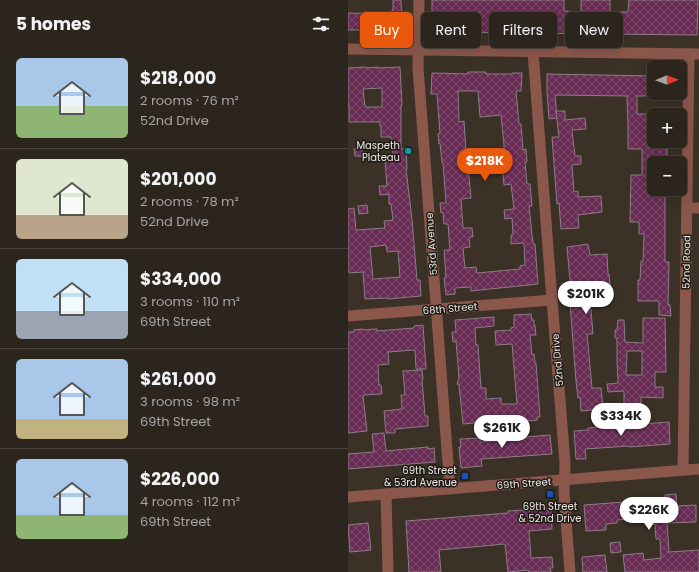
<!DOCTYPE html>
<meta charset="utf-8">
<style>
body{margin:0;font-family:Poppins,sans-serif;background:#342d26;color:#f1f3f6;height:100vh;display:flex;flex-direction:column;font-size:15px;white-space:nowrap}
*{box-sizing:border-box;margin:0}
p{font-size:13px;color:#a6a5a4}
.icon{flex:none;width:22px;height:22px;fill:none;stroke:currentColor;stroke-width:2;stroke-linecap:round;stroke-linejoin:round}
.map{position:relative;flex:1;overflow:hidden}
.side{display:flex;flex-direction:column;background:#2c251d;width:348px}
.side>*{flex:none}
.hud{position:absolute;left:12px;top:12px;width:279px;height:36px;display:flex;gap:8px}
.needle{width:26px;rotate:89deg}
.tools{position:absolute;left:299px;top:60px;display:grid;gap:8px}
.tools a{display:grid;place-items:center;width:40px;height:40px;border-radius:6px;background:#2c251d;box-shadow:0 4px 16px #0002,0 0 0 1px #48423b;font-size:20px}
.price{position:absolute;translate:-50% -34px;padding:0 9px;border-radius:14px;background:#fff;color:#222;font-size:13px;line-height:26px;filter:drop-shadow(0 1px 2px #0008)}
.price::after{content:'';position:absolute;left:50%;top:24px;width:12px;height:9px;margin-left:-6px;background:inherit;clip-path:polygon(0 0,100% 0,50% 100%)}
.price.current{background:#ea580c;color:#fff}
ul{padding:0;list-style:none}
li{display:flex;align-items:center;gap:12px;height:100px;padding:0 16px}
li+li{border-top:1px solid #48423b}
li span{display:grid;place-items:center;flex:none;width:112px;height:80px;border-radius:6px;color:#555}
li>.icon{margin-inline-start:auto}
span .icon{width:48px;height:48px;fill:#fffc;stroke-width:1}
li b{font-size:17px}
h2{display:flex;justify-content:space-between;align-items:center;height:48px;padding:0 16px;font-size:17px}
.tag{padding:0 14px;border-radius:6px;background:#2c251d;box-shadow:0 4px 16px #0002,0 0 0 1px #48423b;font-size:14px;line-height:36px}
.tag.current{background:#ea580c;color:#fff}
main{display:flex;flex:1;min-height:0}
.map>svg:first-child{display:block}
.building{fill:url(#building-cross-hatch);stroke:#8c7d86;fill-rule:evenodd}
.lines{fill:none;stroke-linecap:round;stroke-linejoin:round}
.minor{stroke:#8b574b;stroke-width:11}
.culture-dot{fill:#0f9aa8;stroke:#1e1a15;stroke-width:1.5}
.transit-dot{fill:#1a4fb4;stroke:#1e1a15;stroke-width:1.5}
.labels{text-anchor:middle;stroke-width:3;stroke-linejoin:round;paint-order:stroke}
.poi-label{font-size:10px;fill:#efe9e2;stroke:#1e1a15;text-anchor:end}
.street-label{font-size:10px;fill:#efe9e2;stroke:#1e1a15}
</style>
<main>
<section class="side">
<h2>5 homes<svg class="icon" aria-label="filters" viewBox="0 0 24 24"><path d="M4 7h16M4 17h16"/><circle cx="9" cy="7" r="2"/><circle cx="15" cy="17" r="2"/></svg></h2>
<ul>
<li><span style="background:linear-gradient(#a9c7e8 60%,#8fb573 0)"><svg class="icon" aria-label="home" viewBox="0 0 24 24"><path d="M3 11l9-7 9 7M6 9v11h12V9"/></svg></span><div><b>$218,000</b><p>2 rooms · 76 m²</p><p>52nd Drive</p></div></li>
<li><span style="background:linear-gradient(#dfe7d0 70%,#b9a48a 0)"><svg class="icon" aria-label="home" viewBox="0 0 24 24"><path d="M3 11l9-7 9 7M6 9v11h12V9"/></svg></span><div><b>$201,000</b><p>2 rooms · 78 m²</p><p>52nd Drive</p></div></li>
<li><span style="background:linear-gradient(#bfe0f5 65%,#9aa5b1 0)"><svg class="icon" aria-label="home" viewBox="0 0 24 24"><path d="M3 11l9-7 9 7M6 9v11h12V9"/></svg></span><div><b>$334,000</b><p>3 rooms · 110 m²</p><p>69th Street</p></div></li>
<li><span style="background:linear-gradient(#a9c7e8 75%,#c2b280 0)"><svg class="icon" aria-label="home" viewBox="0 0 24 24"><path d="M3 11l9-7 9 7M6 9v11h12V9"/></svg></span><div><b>$261,000</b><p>3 rooms · 98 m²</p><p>69th Street</p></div></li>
<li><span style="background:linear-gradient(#a9c7e8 70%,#8fb573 0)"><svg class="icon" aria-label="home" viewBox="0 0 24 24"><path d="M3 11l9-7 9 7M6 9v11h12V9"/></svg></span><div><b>$226,000</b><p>4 rooms · 112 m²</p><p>69th Street</p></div></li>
</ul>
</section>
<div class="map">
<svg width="351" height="572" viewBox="0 0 351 572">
<defs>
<pattern id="building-cross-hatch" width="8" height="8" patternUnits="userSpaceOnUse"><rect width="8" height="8" fill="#692c54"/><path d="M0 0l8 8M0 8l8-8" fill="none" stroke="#7f4b6c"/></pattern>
</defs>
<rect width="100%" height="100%" fill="#3b3127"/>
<g class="building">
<polygon points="45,0 53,0 54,30 0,30 0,13 44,14 44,10 45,10"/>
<polygon points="84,0 216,0 216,11 233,12 233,0 262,0 262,12 280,12 281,0 350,0 349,35 84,32"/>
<path d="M18 67V68L30 67V68L52 67 54 105H53V149H58L59 169H58L64 219 69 280H72L73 296 40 299V298L17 299 15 272 1 273V271H0V209L6 208 8 230 37 228 36 221 45 220 43 204H41V194L32 195 31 186H39L37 161 46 160 43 137H33V126H32V122H1V105H0V68ZM34 88V107H17L15 89ZM38 245 39 252 50 251 52 277 25 279 22 247Z"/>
<path d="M120 72H138V74H164V73H174L173 91H168L171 124H173L175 150 178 149 179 162H177L179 184H182L184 206H181L185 244H187L190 284 123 291V287L107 288V294L98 295 96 278H98L96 250H102L100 224H96L95 212 93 213 92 203H98L95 163H94L92 143 91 144 90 134 92 133 89 94H83L84 73 120 74ZM110 91H130L132 117 153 115 156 145V154H153L156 185 163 184 166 209 156 210 157 219 164 218 165 234 163 235V244L176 243 177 265 172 266V269L129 273 128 267 117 268 115 248 122 247 121 237H125L124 228H115L113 199 123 198 120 167H119L116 121 111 122Z"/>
<polygon points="199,74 306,76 306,96 289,96 289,114 306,114 306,141 319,141 319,163 306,163 306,189 317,189 317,262 321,262 320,305 322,305 323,316 311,315 311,301 290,301 290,280 292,280 293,261 295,261 296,234 291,234 291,222 282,222 283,175 294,175 294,149 280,149 280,126 279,96 207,95 209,118 201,119 199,91"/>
<polygon points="208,111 217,111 217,120 237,118 238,129 224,130 227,156 233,156 233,164 224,165 226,192 230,191 230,197 253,196 254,212 230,215 231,228 213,229 211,203 209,204 204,137 211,137"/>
<polygon points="14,148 14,156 7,156 6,149"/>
<polygon points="19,205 20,213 11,214 10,206"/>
<polygon points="240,244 242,255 259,254 260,274 261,274 263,297 242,299 245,334 239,334 244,388 253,388 255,409 233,411 232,397 230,398 228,381 222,303 222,292 223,291 219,247"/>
<polygon points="183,314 184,320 186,320 186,326 187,325 188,335 182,335 184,355 186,354 187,363 188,363 192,417 189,417 189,420 171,422 170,419 115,424 111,385 109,384 111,378 108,341 105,342 104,332 108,332 107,320 146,317 146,326 127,328 128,345 130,345 133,388 138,388 138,399 153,398 153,404 169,404 164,344 148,345 147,331 163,330 163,328 166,327 166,315"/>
<path d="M295 318H317L318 372H307V387H315V398L293 397V409H276V391L260 392 259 384 270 383 269 360V338H267V330H269L270 320H276L277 342 295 343ZM279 351H294V375H278Z"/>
<polygon points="75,325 78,369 68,369 67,350 40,352 41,364 30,365 31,385 33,385 34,394 16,395 15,396 19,431 0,433 0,332 6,332 6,330 15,329 15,330 29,329 29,331 66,328 66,326"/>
<polygon points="74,370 75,379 74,379 77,416 80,416 80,426 47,429 47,433 38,433 36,411 54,409 53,395 57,395 55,371"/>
<polygon points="321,422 322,444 281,447 281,446 237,449 238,459 228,459 226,431 240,430 240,428"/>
<polygon points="36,433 38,451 80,447 80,449 86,448 87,462 0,469 0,454 26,452 24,434"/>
<polygon points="177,435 177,437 202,435 204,454 133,459 134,466 113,468 111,447 113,447 112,439 132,438 132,442 157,440 156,436"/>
<polygon points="328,494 329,506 348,505 348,522 319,523 321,552 351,550 351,572 277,572 275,555 295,553 296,560 313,558 312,539 308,539 307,524 297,525 296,518 269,520 269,523 258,524 258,530 238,531 236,505 317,499 317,495"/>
<polygon points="203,508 204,529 181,531 183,558 204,557 205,568 202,568 203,572 181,572 180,570 160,572 157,544 91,550 93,572 61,572 58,521 160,513 160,511 175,510 175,511"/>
<polygon points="20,523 23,550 2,552 0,525"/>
<polygon points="272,542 273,552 263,553 262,543"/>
<polygon points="257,555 259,572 235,572 234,557"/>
</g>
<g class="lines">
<g class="minor">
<polyline points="71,0 70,68 102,489"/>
<polyline points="0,49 351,54"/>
<polyline points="185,52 204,300 217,463 216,493 222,572"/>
<polyline points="339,208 351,208"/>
<polyline points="0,316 204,300"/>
<polyline points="335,470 341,54"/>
<polyline points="38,494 40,572"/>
<polyline points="0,497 351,469"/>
</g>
</g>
<circle class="culture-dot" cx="60" cy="151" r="4"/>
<g class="transit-dot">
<rect x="113" y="472" width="8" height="8" rx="2"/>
<rect x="198" y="490" width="8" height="8" rx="2"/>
</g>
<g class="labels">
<g class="poi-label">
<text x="52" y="149">Maspeth<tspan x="52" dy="12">Plateau</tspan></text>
<text x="109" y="474">69th Street<tspan x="109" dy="12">&amp; 53rd Avenue</tspan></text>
<text x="202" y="510" text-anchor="middle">69th Street<tspan x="202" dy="12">&amp; 52nd Drive</tspan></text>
</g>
<g class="street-label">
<text transform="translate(83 244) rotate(-94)" y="4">53rd Avenue</text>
<text transform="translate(338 262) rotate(-89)" y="4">52nd Road</text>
<text transform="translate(102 308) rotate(-5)" y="4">68th Street</text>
<text transform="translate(209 360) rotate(-95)" y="4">52nd Drive</text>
<text transform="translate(176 483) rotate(-4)" y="4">69th Street</text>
</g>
</g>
</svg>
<div class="tools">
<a><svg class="needle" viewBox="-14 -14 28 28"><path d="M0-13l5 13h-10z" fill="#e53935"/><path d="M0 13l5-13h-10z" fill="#a6a5a4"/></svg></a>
<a>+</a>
<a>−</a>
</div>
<b class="price current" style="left:137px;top:182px">$218K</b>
<b class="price" style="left:238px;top:315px">$201K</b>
<b class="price" style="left:273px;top:437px">$334K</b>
<b class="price" style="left:154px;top:449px">$261K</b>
<b class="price" style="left:301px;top:531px">$226K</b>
<div class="hud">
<a class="tag current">Buy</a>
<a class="tag">Rent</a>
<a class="tag">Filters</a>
<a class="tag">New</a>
</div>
</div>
</main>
